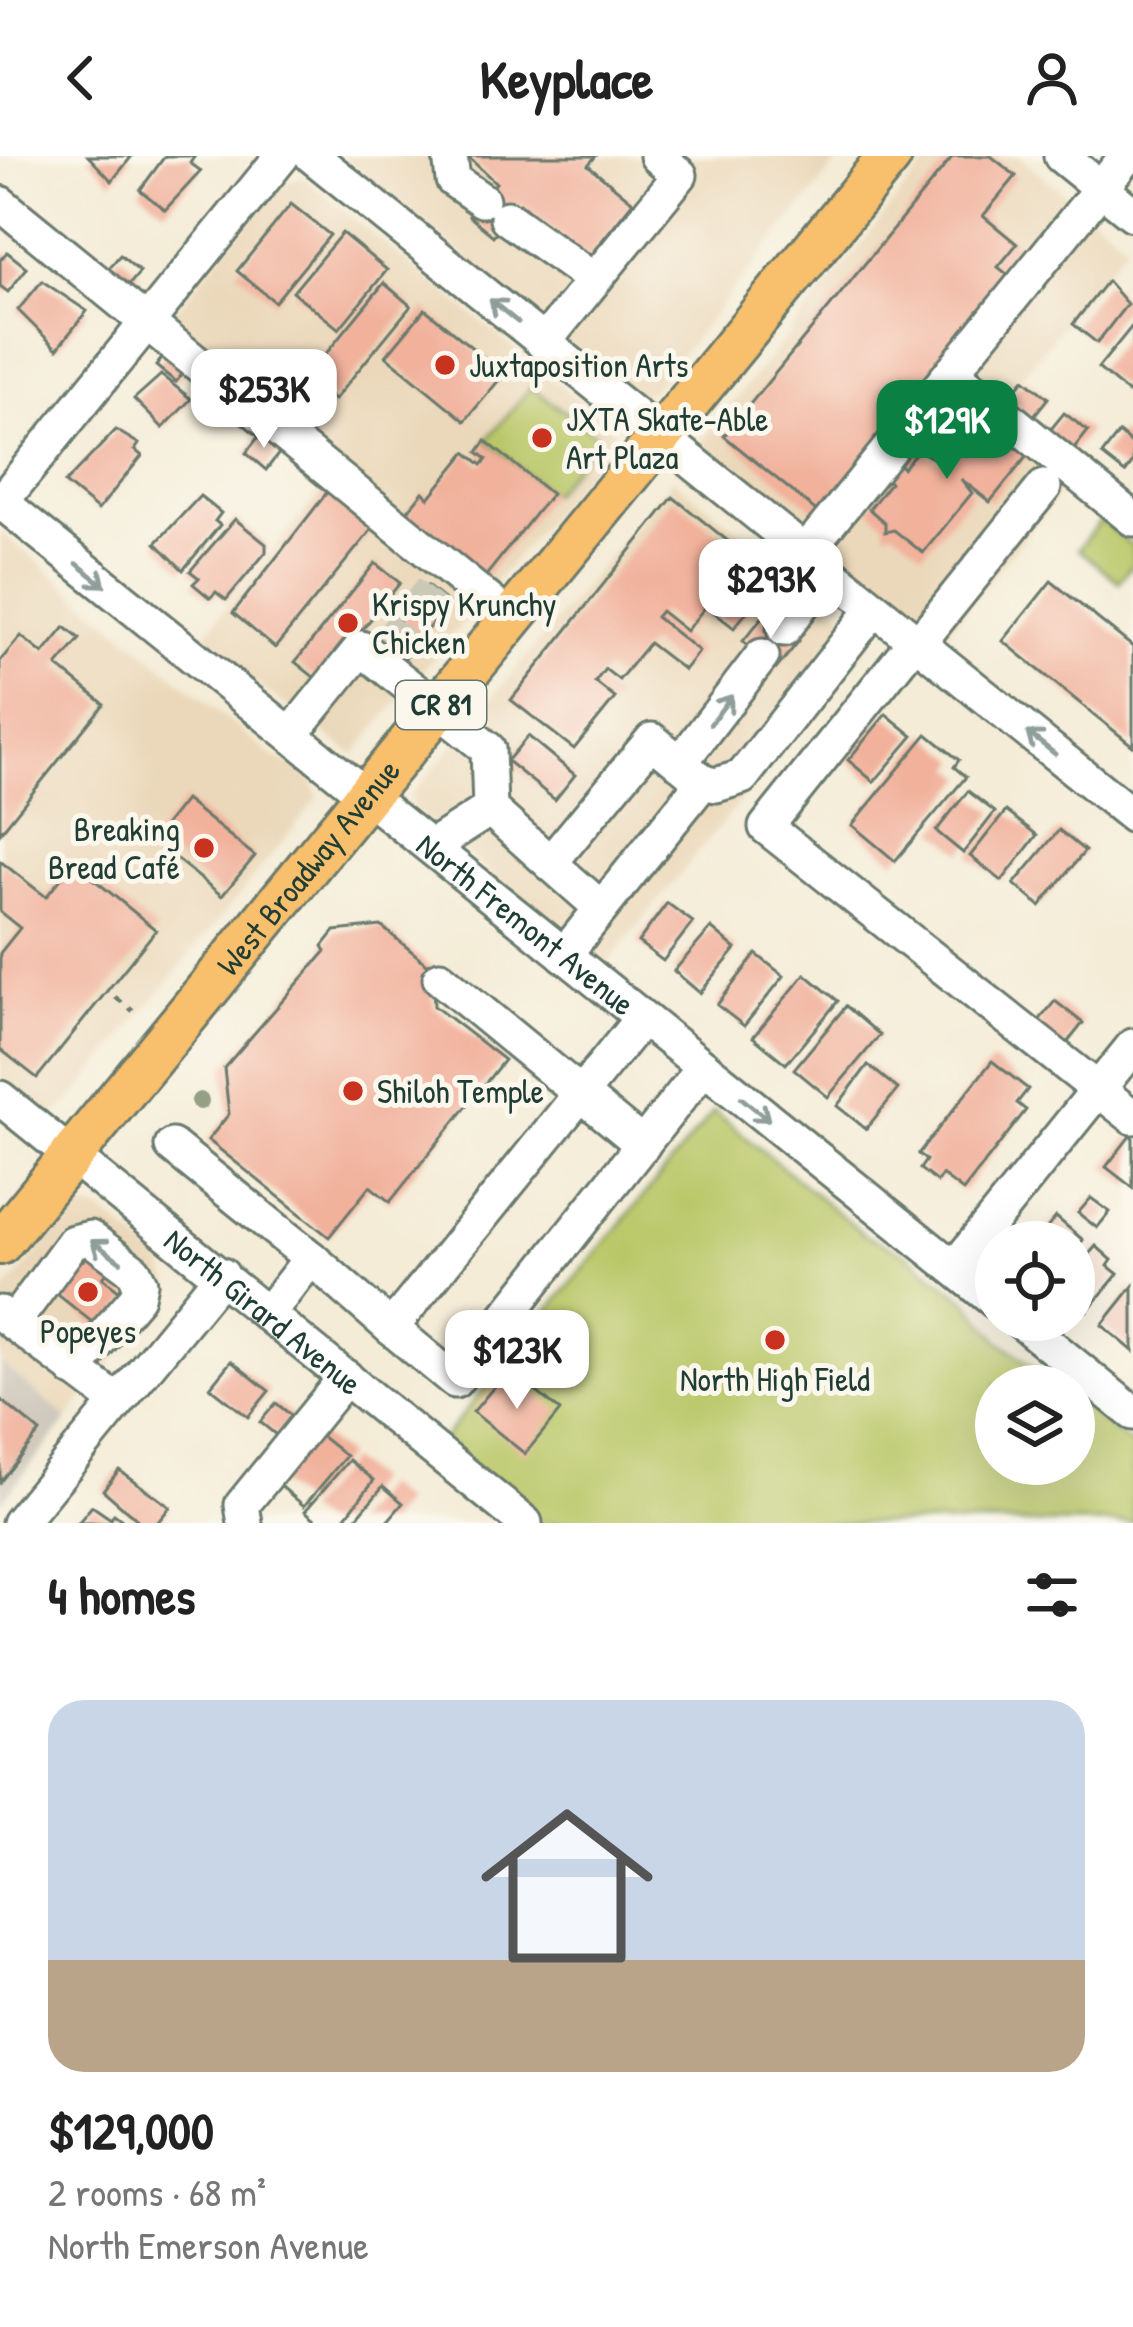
<!DOCTYPE html>
<meta charset="utf-8">
<style>
body{margin:0;font-family:"Patrick Hand",sans-serif;background:#f6f6f6;color:#222;height:100vh;display:flex;flex-direction:column;font-size:45px;white-space:nowrap}
*{box-sizing:border-box;margin:0}
p{font-size:39px;color:#767676}
.icon{flex:none;width:66px;height:66px;fill:none;stroke:currentColor;stroke-width:2;stroke-linecap:round;stroke-linejoin:round}
.map{position:relative;height:1367px;overflow:hidden}
.side{display:flex;flex-direction:column;background:#fff;flex:1}
.side>*{flex:none}
.buttons{position:absolute;left:975px;top:1065px;display:grid;gap:24px}
.buttons a{display:grid;place-items:center;width:120px;height:120px;border-radius:50%;background:#fff;box-shadow:0 12px 48px #0002;font-size:60px}
.price{position:absolute;translate:-50% -102px;padding:0 27px;border-radius:24px;background:#fff;color:#222;font-size:39px;line-height:78px;filter:drop-shadow(0 3px 6px #0008)}
.price::after{content:'';position:absolute;left:50%;top:72px;width:36px;height:27px;margin-left:-18px;background:inherit;clip-path:polygon(0 0,100% 0,50% 100%)}
.price.on{background:#0b8043;color:#fff}
ul{padding:0;list-style:none}
li{display:grid;align-content:center;gap:24px;height:636px;padding:0 48px}
li+li{border-top:3px solid #e0e0e0}
li span{display:grid;place-items:center;height:372px;border-radius:36px;color:#555}
li>.icon{margin-inline-start:auto}
span .icon{width:216px;height:216px;fill:#fffc;stroke-width:1}
li b{font-size:51px}
h2{display:flex;justify-content:space-between;align-items:center;height:144px;padding:0 48px;font-size:51px}
header{display:flex;justify-content:space-between;align-items:center;height:156px;padding:0 48px;background:#fff;font-size:54px;font-weight:700}
.map>svg:first-child{display:block}
.built{fill:#ebd8ba}
.industrial{fill:#cbc3b8}
.green{fill:#bac768;stroke:#6c824e;stroke-width:3}
.building{fill:#f1b19b}
.lines{fill:none;stroke-linecap:round;stroke-linejoin:round}
.minor-tunnel{stroke:#c9c9b6;stroke-width:33;stroke-dasharray:33 16;stroke-linecap:butt}
.minor-casing{stroke:#6a7a6d;stroke-width:39}
.major-casing{stroke:#6a7a6d;stroke-width:48}
.path{stroke:#6a7a6d;stroke-width:4.5;stroke-dasharray:9 9;stroke-linecap:butt}
.minor{stroke:#fff;stroke-width:33}
.major{stroke:#f8bf6c;stroke-width:42}
.tree{fill:#949f84}
.oneway{stroke:#8f9e9a}
.poi-dot{fill:#c8321e;stroke:#fbf7ec;stroke-width:4.5}
.labels{text-anchor:middle;stroke-width:10;stroke-linejoin:round;paint-order:stroke}
.shield{fill:#fbf7ec;stroke:#61756b;stroke-width:3}
.shield-label{font-size:30px;font-weight:bold;fill:#1f3d34}
.poi-label{font-size:33px;fill:#1f3d34;stroke:#fbf7ec;text-anchor:start}
.street-label{font-size:33px;fill:#1f3d34;stroke:#fbf7ec}
</style>
<header><svg class="icon" aria-label="back" viewBox="0 0 24 24"><path d="M15 5l-7 7 7 7"/></svg>Keyplace<svg class="icon" aria-label="person" viewBox="0 0 24 24"><circle cx="12" cy="8" r="4"/><path d="M4 21q1-7 8-7t8 7"/></svg></header>
<div class="map">
<svg width="1133" height="1367" viewBox="0 0 1133 1367">
<rect width="100%" height="100%" fill="#fbf7ec"/>
<filter id="ink" filterUnits="userSpaceOnUse"><feTurbulence type="fractalNoise" baseFrequency=".00833" numOctaves="2"/><feDisplacementMap in="SourceGraphic" scale="24" xChannelSelector="R" yChannelSelector="G"/><feConvolveMatrix kernelMatrix="1 2 1 2 8 2 1 2 1" color-interpolation-filters="sRGB"/></filter>
<filter id="wash" filterUnits="userSpaceOnUse"><feTurbulence type="fractalNoise" baseFrequency=".004" numOctaves="4" result="noise"/><feDisplacementMap in="SourceGraphic" scale="48" xChannelSelector="R" yChannelSelector="G"/><feGaussianBlur stdDeviation="2.7" result="paint"/><feColorMatrix in="noise" values="0 0 0 0 0 0 0 0 0 0 0 0 0 0 0 0 0 1.4 0 .05"/><feComposite in="paint" operator="in"/></filter>
<g filter="url(#wash)">
<rect width="100%" height="100%" fill="#f4ecd7"/>
<g class="built">
<polygon points="342,0 843,0 652,234 635,242"/>
<polygon points="932,0 1018,0 1127,88 1000,248 1080,312 939,486 701,287"/>
<polygon points="302,20 611,271 615,280 354,599 199,486 328,326 153,181 277,31"/>
<polygon points="673,323 874,481 602,814 413,652 410,641"/>
<polygon points="0,375 274,602 309,618 318,642 71,945 52,959 39,956 0,925"/>
<polygon points="85,1052 102,1055 162,1105 170,1129 68,1263 0,1207 0,1141 66,1062"/>
</g>
<polygon class="industrial" points="0,1207 68,1263 0,1347"/>
<g class="green">
<polygon points="531,231 595,278 594,287 551,338 486,285"/>
<polygon points="1101,364 1133,390 1133,407 1119,426 1078,393"/>
<polygon points="714,955 865,1079 907,1098 966,1144 998,1183 1057,1230 996,1230 996,1308 1074,1308 1074,1243 1133,1290 1133,1367 539,1367 440,1286"/>
</g>
<g id="blocks">
<g class="building">
<polygon points="88,0 132,0 112,25"/>
<polygon points="165,0 195,0 190,7 201,15 165,54 140,34"/>
<polygon points="467,0 596,0 588,9 633,46 588,102 520,47 493,80 469,60 496,27"/>
<polygon points="953,0 991,0 1016,20 983,60 1017,88 998,111 1017,126 825,362 724,280"/>
<polygon points="291,48 330,79 275,146 237,115"/>
<polygon points="342,77 387,114 339,173 293,136"/>
<polygon points="7,96 27,112 8,136 0,130 0,104"/>
<polygon points="120,99 140,116 123,136 103,119"/>
<polygon points="42,125 87,155 57,193 18,154"/>
<polygon points="1107,125 1127,148 1097,187 1073,168"/>
<polygon points="384,127 411,150 334,244 306,222"/>
<polygon points="425,153 504,218 465,265 386,200"/>
<polygon points="1133,169 1133,231 1128,237 1098,212"/>
<polygon points="166,197 186,213 176,226 156,210"/>
<polygon points="161,219 191,243 163,272 134,243"/>
<polygon points="1024,223 1048,242 1032,262 1008,243"/>
<polygon points="983,256 1031,295 990,346 961,323 972,337 923,397 894,374 885,376 885,367 869,353 890,327 881,319 897,307 903,312 918,294 942,307"/>
<polygon points="1064,257 1088,275 1071,297 1047,278"/>
<polygon points="116,274 139,288 135,294 142,300 98,354 65,327"/>
<polygon points="262,276 283,292 266,314 246,297"/>
<polygon points="1119,277 1133,289 1133,306 1125,317 1102,299"/>
<polygon points="486,285 551,338 481,426 402,362 423,336 429,342 466,296 482,309 487,303 478,296"/>
<polygon points="332,330 377,367 275,492 233,457"/>
<polygon points="200,340 221,357 215,365 220,369 183,414 156,387"/>
<polygon points="673,341 774,422 734,472 706,450 686,475 661,455 656,461 699,495 684,514 649,487 619,524 605,513 595,526 615,542 574,593 511,544"/>
<polygon points="235,363 266,388 266,396 226,444 216,436 210,442 193,428 199,422 190,415"/>
<polygon points="375,407 400,427 320,526 295,506"/>
<polygon points="1051,425 1133,491 1133,590 1003,485"/>
<polygon points="427,430 448,447 401,507 379,489"/>
<polygon points="766,457 799,485 776,513 743,485"/>
<polygon points="65,471 80,483 57,510 104,548 0,677 0,505 21,480 43,498"/>
<polygon points="886,558 913,580 874,626 848,604"/>
<polygon points="927,578 959,604 954,611 966,621 895,705 852,669"/>
<polygon points="528,580 575,619 555,644 507,605"/>
<polygon points="968,635 995,656 963,697 936,675"/>
<polygon points="185,644 255,700 222,740 153,684"/>
<polygon points="1006,655 1037,679 1002,725 970,700"/>
<polygon points="1059,674 1085,695 1040,750 1014,728"/>
<polygon points="0,705 46,741 74,707 156,774 37,922 0,893 0,797 20,772 0,756"/>
<polygon points="667,747 693,766 663,805 638,786"/>
<polygon points="381,770 432,812 434,850 504,904 390,1046 370,1030 329,1081 208,984 229,958 224,912 326,795 323,790 335,775"/>
<polygon points="711,772 736,793 700,837 674,815"/>
<polygon points="756,798 784,820 744,870 717,849"/>
<polygon points="805,818 838,845 786,908 753,881"/>
<polygon points="1055,845 1083,867 1060,896 1032,873"/>
<polygon points="846,850 880,879 828,941 794,913"/>
<polygon points="992,905 1028,933 1017,947 1026,954 963,1035 942,1019 937,1026 920,1013 926,1004 918,998"/>
<polygon points="868,909 898,933 866,973 837,950"/>
<polygon points="1130,980 1133,982 1133,1032 1106,1011"/>
<polygon points="1091,1042 1110,1056 1097,1072 1078,1057"/>
<polygon points="1056,1061 1083,1084 1074,1095 1074,1086 1035,1086"/>
<polygon points="1096,1090 1112,1104 1108,1110 1118,1118 1087,1155 1074,1144 1074,1116"/>
<polygon points="74,1097 83,1104 88,1097 109,1114 103,1122 129,1142 103,1175 47,1130"/>
<polygon points="1133,1130 1133,1195 1102,1169"/>
<polygon points="231,1205 269,1235 248,1261 210,1231"/>
<polygon points="509,1213 560,1255 525,1298 473,1256"/>
<polygon points="0,1243 40,1276 0,1326"/>
<polygon points="276,1247 292,1260 276,1279 260,1266"/>
<polygon points="317,1277 346,1300 304,1350 276,1326"/>
<polygon points="349,1304 374,1324 341,1367 320,1367 305,1355"/>
<polygon points="119,1314 170,1351 157,1367 141,1367 103,1334"/>
<polygon points="383,1330 403,1347 386,1367 352,1367"/>
<polygon points="92,1350 111,1363 114,1358 126,1367 78,1367"/>
</g>
</g>
</g>
<g filter="url(#ink)">
<use href="#blocks" fill-opacity="0" stroke="#6a7a6d" stroke-width="3"/>
<g class="lines">
<polyline class="minor-tunnel" points="383,493 431,433"/>
<g class="minor-casing">
<g id="minor">
<polyline points="312,0 1133,660"/>
<polyline points="450,0 453,24 482,44"/>
<polyline points="1061,0 1133,58"/>
<polyline points="0,47 510,462"/>
<polyline points="507,62 594,124"/>
<polyline points="543,187 680,19 657,0"/>
<polyline points="952,216 1133,363"/>
<path id="s1" d="M0 345 996 1146"/>
<polyline points="1,346 282,0"/>
<polyline points="804,398 1127,0"/>
<polyline points="784,473 826,416"/>
<polyline points="914,486 766,671 1133,961"/>
<polyline points="917,489 1044,331"/>
<polyline points="293,576 361,492 488,593 490,653 550,707"/>
<polyline points="680,607 762,500"/>
<polyline points="432,690 490,653"/>
<polyline points="601,752 550,707 652,584 703,626"/>
<polyline points="564,799 703,626 716,629 742,621 873,454"/>
<polyline points="440,822 643,989"/>
<polyline points="642,862 391,1172 455,1225 704,911"/>
<path id="s2" d="M0 942 525 1367"/>
<polyline points="172,990 311,1102"/>
<polyline points="955,1111 1133,890"/>
<polyline points="0,1157 118,1246"/>
<polyline points="268,1157 311,1102 391,1172"/>
<polyline points="1019,1164 1133,1257"/>
<polyline points="13,1167 73,1086 90,1082 134,1115 140,1127 137,1141 74,1214"/>
<polyline points="19,1367 222,1119"/>
<polyline points="245,1367 242,1349 346,1221"/>
</g>
</g>
<g class="major-casing">
<g id="major">
<path id="s3" d="M0 1087 890 0"/>
</g>
</g>
<polyline class="path" points="115,841 133,855"/>
<use href="#minor" class="minor"/>
<use href="#major" class="major"/>
</g>
<circle class="tree" cx="200" cy="945" r="9"/>
<defs><path id="oneway-shaft" d="M-6 0H5M1.5-3L5.5 0L1.5 3" fill="none" stroke-width="1.6" stroke-linecap="round" stroke-linejoin="round" transform="scale(3)"/></defs>
<g class="oneway">
<use href="#oneway-shaft" transform="translate(504 155) rotate(-141)"/>
<use href="#oneway-shaft" transform="translate(91 419) rotate(39)"/>
<use href="#oneway-shaft" transform="translate(721 554) rotate(-53)"/>
<use href="#oneway-shaft" transform="translate(1041 587) rotate(-142)"/>
<use href="#oneway-shaft" transform="translate(755 953) rotate(39)"/>
<use href="#oneway-shaft" transform="translate(106 1095) rotate(-144)"/>
</g>
</g>
<g class="poi-dot">
<circle cx="445" cy="209" r="12"/>
<circle cx="542" cy="282" r="12"/>
<circle cx="348" cy="467" r="12"/>
<circle cx="204" cy="692" r="12"/>
<circle cx="353" cy="935" r="12"/>
<circle cx="88" cy="1136" r="12"/>
<circle cx="775" cy="1184" r="12"/>
</g>
<g class="labels">
<rect class="shield" x="396" y="525" width="90" height="48" rx="9"/>
<g class="shield-label">
<text x="441" y="559">CR 81</text>
</g>
<g class="poi-label">
<text x="469" y="221">Juxtaposition Arts</text>
<text x="566" y="275">JXTA Skate-Able<tspan x="566" dy="38">Art Plaza</tspan></text>
<text x="372" y="460">Krispy Krunchy<tspan x="372" dy="38">Chicken</tspan></text>
<text x="180" y="685" text-anchor="end">Breaking<tspan x="180" dy="38">Bread Café</tspan></text>
<text x="377" y="947">Shiloh Temple</text>
<text x="88" y="1187" text-anchor="middle">Popeyes</text>
<text x="775" y="1235" text-anchor="middle">North High Field</text>
</g>
<g class="street-label">
<text dy="12" stroke="none"><textPath href="#s3" startOffset="486">West Broadway Avenue</textPath></text>
<text dy="12" stroke="none"><textPath href="#s1" startOffset="675">North Fremont Avenue</textPath></text>
<text dy="12" stroke="none"><textPath href="#s2" startOffset="339">North Girard Avenue</textPath></text>
</g>
</g>
</svg>
<div class="buttons">
<a><svg class="icon" aria-label="locate" viewBox="0 0 24 24"><circle cx="12" cy="12" r="6"/><path d="M12 2v4M12 18v4M2 12h4M18 12h4"/></svg></a>
<a><svg class="icon" aria-label="layers" viewBox="0 0 24 24"><path d="M12 4l9 5-9 5-9-5zM3 14l9 5 9-5"/></svg></a>
</div>
<b class="price" style="left:264px;top:295px">$253K</b>
<b class="price on" style="left:947px;top:326px">$129K</b>
<b class="price" style="left:771px;top:485px">$293K</b>
<b class="price" style="left:517px;top:1256px">$123K</b>
</div>
<section class="side">
<h2>4 homes<svg class="icon" aria-label="filters" viewBox="0 0 24 24"><path d="M4 7h16M4 17h16"/><circle cx="9" cy="7" r="2"/><circle cx="15" cy="17" r="2"/></svg></h2>
<ul>
<li><span style="background:linear-gradient(#c9d6e8 70%,#b9a48a 0)"><svg class="icon" aria-label="home" viewBox="0 0 24 24"><path d="M3 11l9-7 9 7M6 9v11h12V9"/></svg></span><div><b>$129,000</b><p>2 rooms · 68 m²</p><p>North Emerson Avenue</p></div></li>
</ul>
</section>
